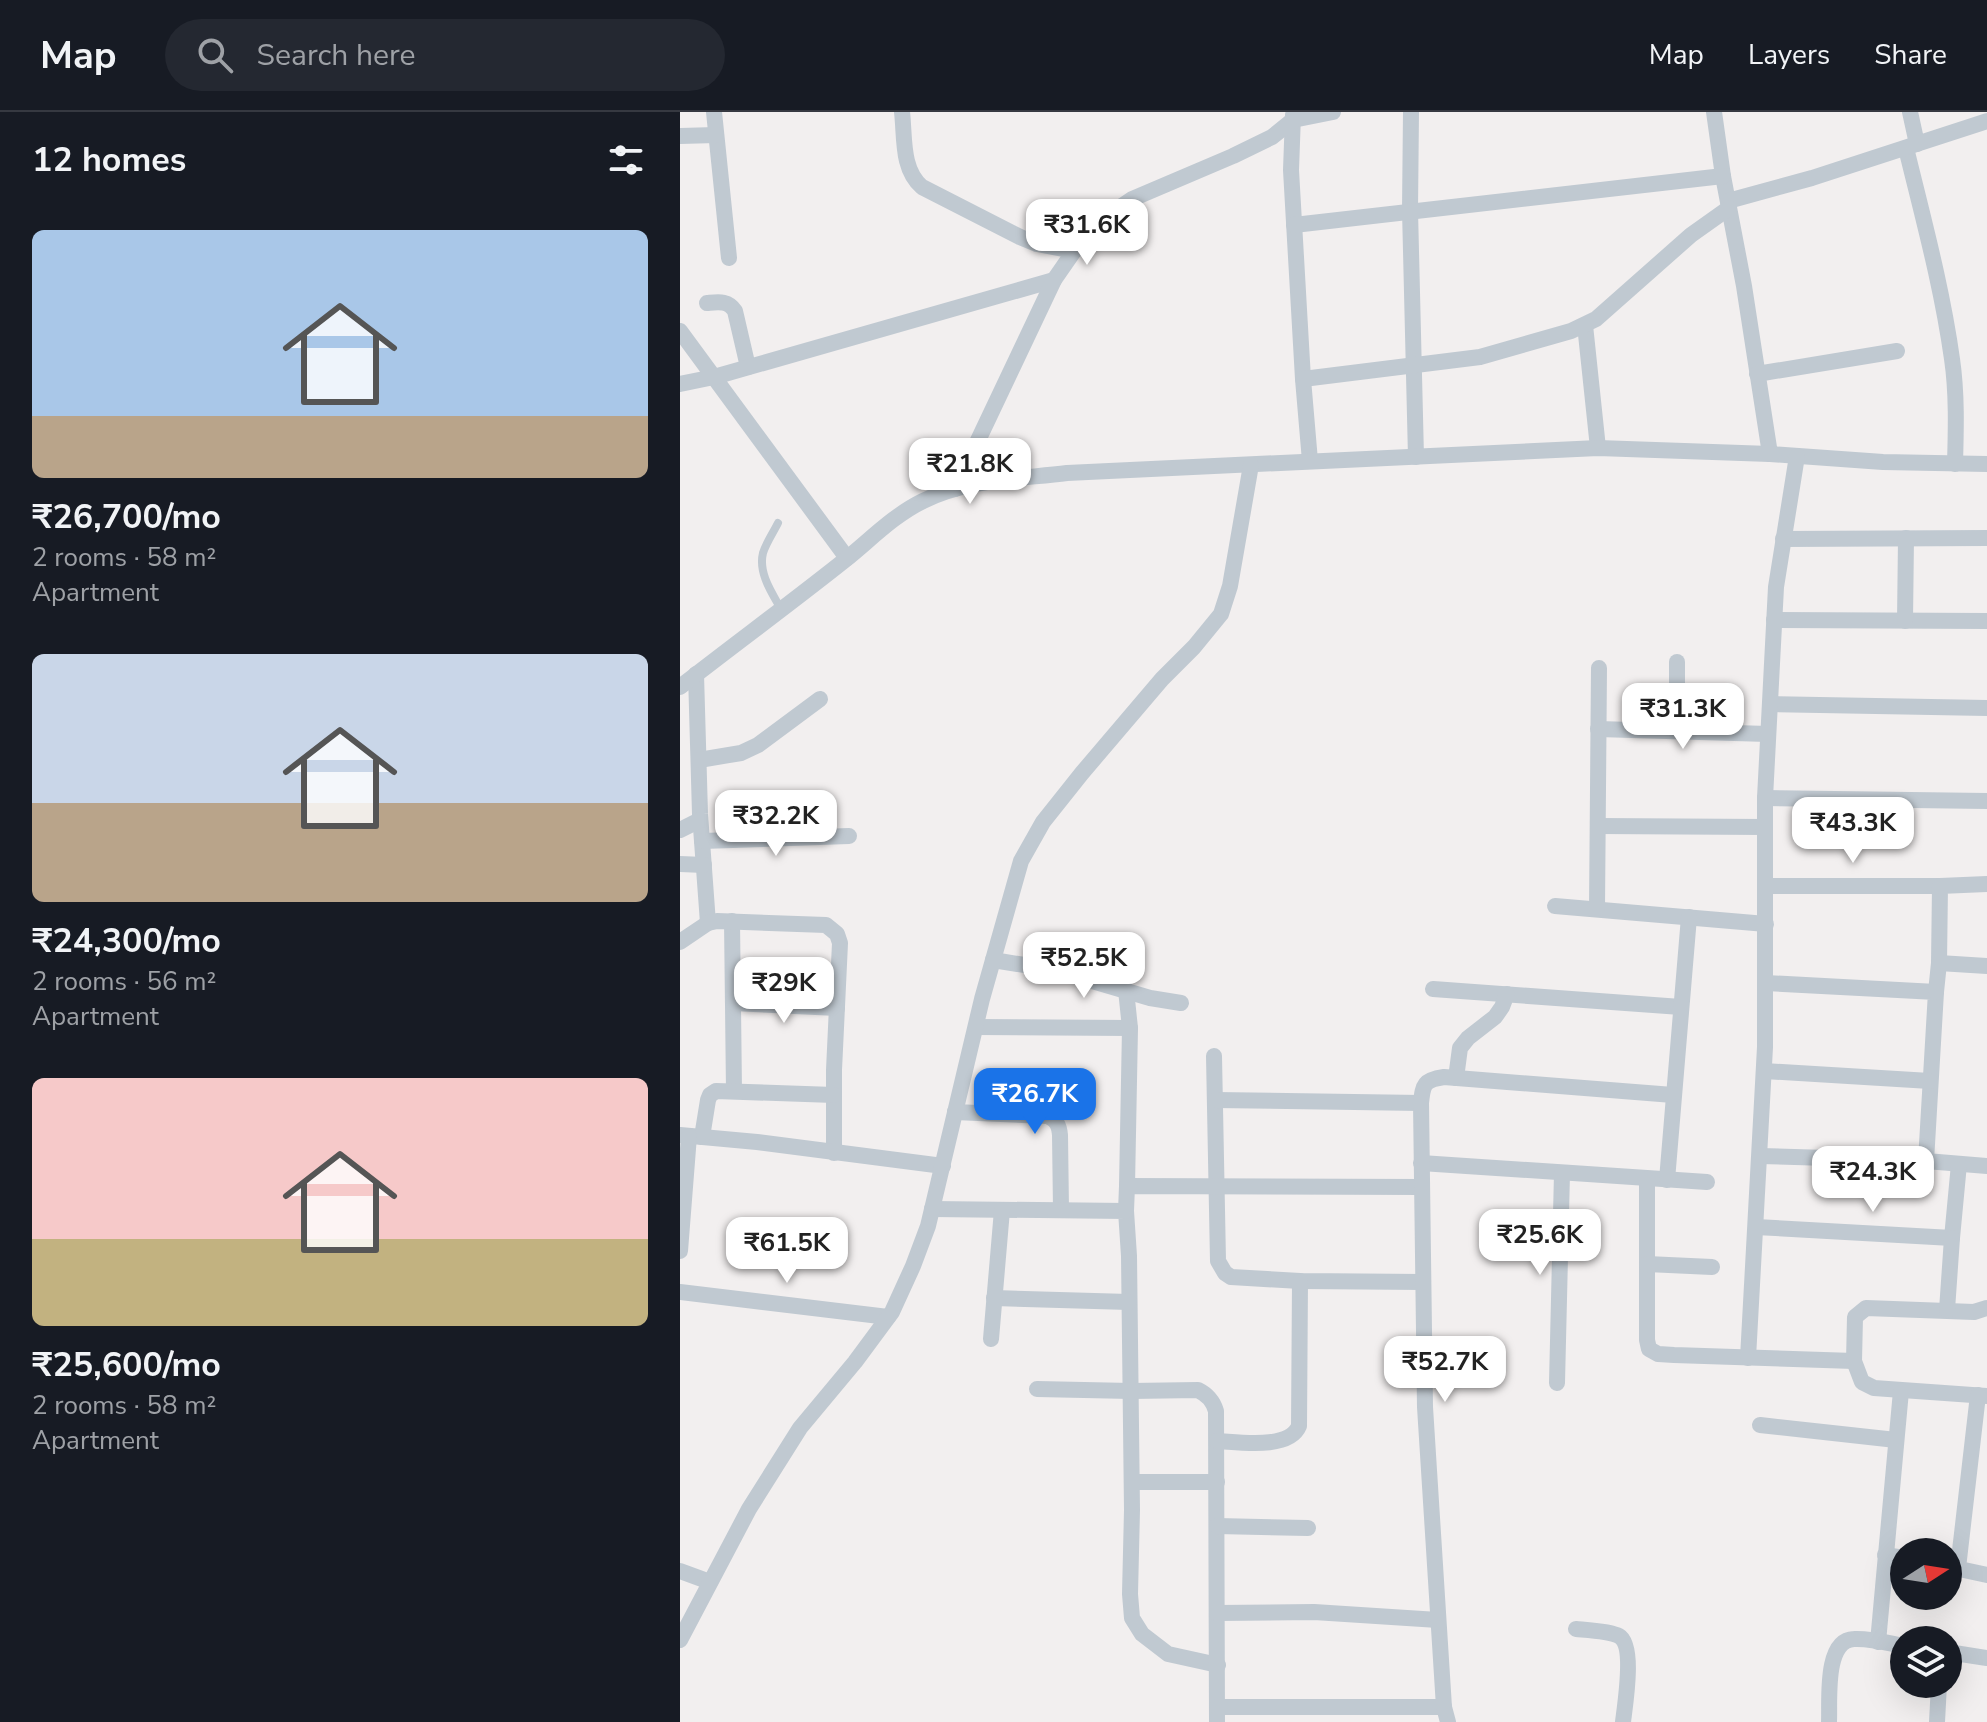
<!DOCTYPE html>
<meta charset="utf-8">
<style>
body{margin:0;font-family:"Nunito Sans",sans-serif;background:#242831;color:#f1f3f6;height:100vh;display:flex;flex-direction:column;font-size:30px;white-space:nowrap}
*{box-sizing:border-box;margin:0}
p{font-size:26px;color:#9ea1a6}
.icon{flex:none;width:44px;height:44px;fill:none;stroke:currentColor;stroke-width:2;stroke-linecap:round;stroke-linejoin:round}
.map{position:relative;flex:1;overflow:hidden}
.sheet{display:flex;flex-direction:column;background:#171b24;width:680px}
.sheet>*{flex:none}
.needle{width:52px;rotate:78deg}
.buttons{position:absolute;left:1210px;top:1426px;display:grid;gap:16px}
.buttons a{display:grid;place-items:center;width:72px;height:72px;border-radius:50%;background:#171b24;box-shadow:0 8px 32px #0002;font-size:40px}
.price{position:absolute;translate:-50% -68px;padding:0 18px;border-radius:16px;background:#fff;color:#222;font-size:26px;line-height:52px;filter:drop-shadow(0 2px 4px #0008)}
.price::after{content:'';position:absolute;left:50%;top:48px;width:24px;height:18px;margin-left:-12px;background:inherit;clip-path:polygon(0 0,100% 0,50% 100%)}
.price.on{background:#1a73e8;color:#fff}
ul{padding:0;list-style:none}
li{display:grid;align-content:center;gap:16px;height:424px;padding:0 32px}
li span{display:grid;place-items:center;height:248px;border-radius:12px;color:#555}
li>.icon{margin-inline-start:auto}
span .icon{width:144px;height:144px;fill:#fffc;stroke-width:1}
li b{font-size:34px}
h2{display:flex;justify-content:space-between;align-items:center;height:96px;padding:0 32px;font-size:34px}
header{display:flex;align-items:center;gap:48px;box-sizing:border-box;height:112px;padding:0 40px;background:#171b24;border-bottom:2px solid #363941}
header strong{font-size:38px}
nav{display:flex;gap:44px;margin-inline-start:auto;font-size:28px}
.search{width:560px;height:72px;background:#242831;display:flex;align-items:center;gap:20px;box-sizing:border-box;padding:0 28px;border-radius:44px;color:#9ea1a6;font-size:30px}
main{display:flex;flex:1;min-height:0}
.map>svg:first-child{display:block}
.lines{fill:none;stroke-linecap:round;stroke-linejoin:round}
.lane{stroke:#c0c9d1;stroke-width:8}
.street{stroke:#c0c9d1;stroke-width:16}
</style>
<header>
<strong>Map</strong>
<div class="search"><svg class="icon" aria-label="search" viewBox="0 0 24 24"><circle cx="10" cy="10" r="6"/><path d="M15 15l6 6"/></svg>Search here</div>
<nav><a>Map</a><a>Layers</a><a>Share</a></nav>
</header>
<main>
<section class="sheet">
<h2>12 homes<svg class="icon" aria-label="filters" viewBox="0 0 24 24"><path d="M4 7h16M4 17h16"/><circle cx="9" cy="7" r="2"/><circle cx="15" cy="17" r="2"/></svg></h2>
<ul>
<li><span style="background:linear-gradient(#a9c7e8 75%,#b9a48a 0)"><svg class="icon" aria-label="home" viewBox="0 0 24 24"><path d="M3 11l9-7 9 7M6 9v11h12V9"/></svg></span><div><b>₹26,700/mo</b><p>2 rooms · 58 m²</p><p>Apartment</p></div></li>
<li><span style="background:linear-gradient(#c9d6e8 60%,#b9a48a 0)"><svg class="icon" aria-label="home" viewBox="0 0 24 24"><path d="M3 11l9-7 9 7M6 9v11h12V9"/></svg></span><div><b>₹24,300/mo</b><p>2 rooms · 56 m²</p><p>Apartment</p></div></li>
<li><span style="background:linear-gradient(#f6c9c9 65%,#c2b280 0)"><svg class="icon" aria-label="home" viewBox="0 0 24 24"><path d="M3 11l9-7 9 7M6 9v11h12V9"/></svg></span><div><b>₹25,600/mo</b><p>2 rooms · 58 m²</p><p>Apartment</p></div></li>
</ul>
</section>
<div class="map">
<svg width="1307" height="1610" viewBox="0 0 1307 1610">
<rect width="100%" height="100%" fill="#f2efef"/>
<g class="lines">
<path class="lane" d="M98 411C93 421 86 431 83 441 78 461 92 481 101 497"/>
<g class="street">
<polyline points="34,0 49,146"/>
<path d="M222 0C225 25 221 57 242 75L340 125 357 132 394 139"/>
<polyline points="731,0 730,98 736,345"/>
<polyline points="1034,0 1043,64 1064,174 1090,342"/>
<polyline points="1230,0 1237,32"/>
<polyline points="613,3 611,58 623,267 630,349"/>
<polyline points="0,24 36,23"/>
<path d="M1226 36C1243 106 1262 175 1272 247 1277 281 1276 317 1275 352"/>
<polyline points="1048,89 1132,66 1307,9"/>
<polyline points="614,113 1043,64"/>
<path d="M27 191C38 190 48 188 55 199L68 255"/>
<polyline points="905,213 918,336"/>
<polyline points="0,219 167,446"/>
<polyline points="1077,262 1217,239"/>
<polyline points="623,267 800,245 891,219 916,207 1011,123 1049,96"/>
<polyline points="0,272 34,265 374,168"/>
<polyline points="275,377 374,168 401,129 427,104 452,87 553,44 592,25 613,8 653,0"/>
<polyline points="1103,427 1307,426"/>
<polyline points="1094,508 1307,509"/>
<polyline points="1225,509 1226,426"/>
<polyline points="16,562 20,702 28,811"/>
<path d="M0 575C55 532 111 491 165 448 190 428 214 403 243 389 287 367 339 367 387 361L918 336 1090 342 1203 350 1307 352"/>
<polyline points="1090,592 1307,596"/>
<polyline points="918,617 1088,622"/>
<polyline points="997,619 997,550"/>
<polyline points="19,648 61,641 78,633 140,587"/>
<polyline points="1085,686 1307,689"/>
<polyline points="918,714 1085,715"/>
<polyline points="0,718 20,708"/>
<polyline points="22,729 169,724"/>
<polyline points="0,752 24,753"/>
<polyline points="1086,774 1260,774"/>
<polyline points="875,794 1086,812"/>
<polyline points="917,797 919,556"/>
<polyline points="52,809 54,979"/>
<polyline points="0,830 28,811 37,809 146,813 157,822 160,831 154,958 154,1041"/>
<polyline points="313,848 375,858 470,886 501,891"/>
<polyline points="1259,851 1260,774 1307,772"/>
<polyline points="1086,871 1256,880 1246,1049"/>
<polyline points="753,877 1001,895"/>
<polyline points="446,878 450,916 447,1074"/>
<polyline points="1256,880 1259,851 1307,854"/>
<polyline points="53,891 157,896"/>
<polyline points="296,915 450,916"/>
<polyline points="534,944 538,1149 545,1161 551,1165 620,1169 743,1170"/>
<polyline points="1084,959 1250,969"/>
<polyline points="776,966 780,936 788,926 815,905 822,895 827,882"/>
<polyline points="535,988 741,991"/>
<path d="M275 1000 368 1004C377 1009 379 1013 380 1023L381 1098"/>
<polyline points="0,1023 77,1030 263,1054"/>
<polyline points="22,1025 28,988 30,983 36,979 154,983"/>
<polyline points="1080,1044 1246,1049 1307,1054"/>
<polyline points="741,1051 1027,1070"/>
<polyline points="967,1067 967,1228 969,1237 978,1242 994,1243 1174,1249"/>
<polyline points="987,1068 1009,805"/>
<polyline points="252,1097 446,1099 449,1144 452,1398 450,1482 452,1506 462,1522 488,1542 538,1553"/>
<polyline points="446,1099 447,1074 742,1075"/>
<polyline points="1076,1115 1272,1126 1279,1052"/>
<polyline points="0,1139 9,1024"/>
<polyline points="967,1152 1032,1155"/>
<polyline points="0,1180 208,1205"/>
<polyline points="314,1186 449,1190"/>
<polyline points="1307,1196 1294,1200 1186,1196 1175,1205 1174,1249 1182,1270 1194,1276 1307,1284"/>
<polyline points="1267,1198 1272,1126"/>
<polyline points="311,1227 322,1098"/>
<polyline points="1068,1246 1085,935 1085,686 1096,475 1117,344"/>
<polyline points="877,1271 882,1061"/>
<path d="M357 1277 451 1279 518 1278C528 1283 533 1289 536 1299L537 1610"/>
<polyline points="1080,1313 1216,1328"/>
<path d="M537 1329C559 1330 609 1338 619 1314L620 1169"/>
<polyline points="452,1370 537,1370"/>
<polyline points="537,1414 628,1416"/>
<polyline points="1205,1443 1224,1446"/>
<polyline points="1270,1455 1307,1463"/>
<polyline points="1278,1456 1298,1283"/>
<polyline points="0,1459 30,1470"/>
<polyline points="537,1501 634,1500 758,1508"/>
<path d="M896 1517C907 1518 930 1519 939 1524 955 1533 945 1593 943 1610"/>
<polyline points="0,1528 69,1397 120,1316 175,1250 212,1200 233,1154 248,1114 302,887 341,749 363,710 402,661 482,567 514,535 541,502 550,474 571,353"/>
<polyline points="1198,1530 1221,1279"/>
<polyline points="1268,1540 1307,1546"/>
<polyline points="537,1595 764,1595"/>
<path d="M768 1610 764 1595 745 1295 741 991C743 972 744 968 764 965L993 983"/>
<path d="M1149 1610C1150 1589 1144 1528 1174 1527 1190 1526 1208 1531 1224 1534"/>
<polyline points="1257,1610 1259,1572"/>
</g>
</g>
</svg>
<div class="buttons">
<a><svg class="needle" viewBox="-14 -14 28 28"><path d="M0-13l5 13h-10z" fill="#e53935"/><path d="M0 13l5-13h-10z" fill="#9ea1a6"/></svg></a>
<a><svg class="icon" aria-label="layers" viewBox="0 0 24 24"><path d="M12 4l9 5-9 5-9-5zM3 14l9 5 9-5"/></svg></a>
</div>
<b class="price" style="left:407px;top:155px">₹31.6K</b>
<b class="price" style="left:290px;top:394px">₹21.8K</b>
<b class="price" style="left:1003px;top:639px">₹31.3K</b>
<b class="price" style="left:96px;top:746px">₹32.2K</b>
<b class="price" style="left:1173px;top:753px">₹43.3K</b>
<b class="price" style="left:404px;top:888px">₹52.5K</b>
<b class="price" style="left:104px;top:913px">₹29K</b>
<b class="price on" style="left:355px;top:1024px">₹26.7K</b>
<b class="price" style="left:1193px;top:1102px">₹24.3K</b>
<b class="price" style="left:860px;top:1165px">₹25.6K</b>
<b class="price" style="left:107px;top:1173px">₹61.5K</b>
<b class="price" style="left:765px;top:1292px">₹52.7K</b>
</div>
</main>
